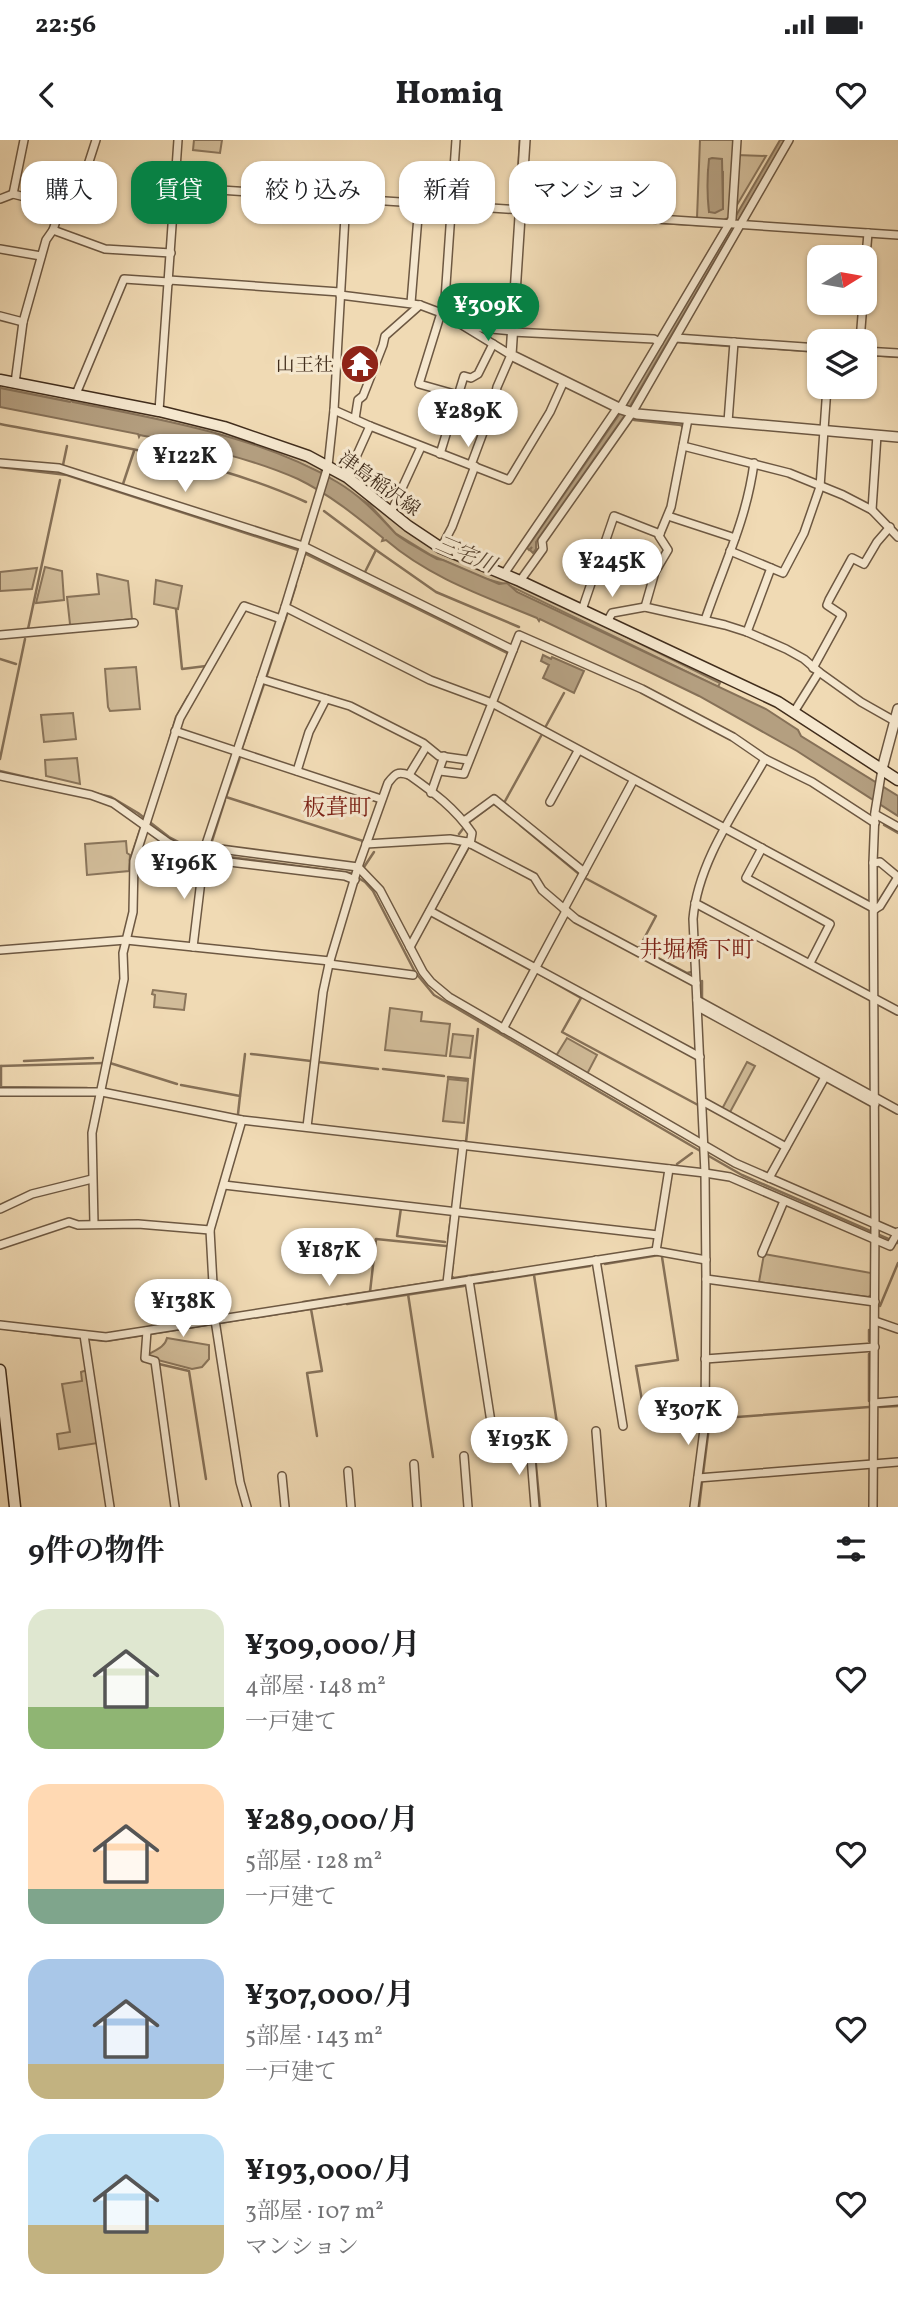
<!DOCTYPE html>
<html lang="ja">
<meta charset="utf-8">
<style>
body{margin:0;font-family:Vollkorn,"Noto Serif JP",serif;background:#f6f6f6;color:#202124;height:100vh;display:flex;flex-direction:column;font-size:26px;white-space:nowrap}
*{box-sizing:border-box;margin:0}
p{font-size:23px;color:#757577}
.icon{flex:none;width:38px;height:38px;fill:none;stroke:currentColor;stroke-width:2;stroke-linecap:round;stroke-linejoin:round}
.map{position:relative;height:1367px;overflow:hidden}
.side{display:flex;flex-direction:column;background:#fff;flex:1}
.side>*{flex:none}
.hud{position:absolute;left:21px;top:21px;width:858px;height:63px;display:flex;gap:14px}
.needle{width:46px;rotate:79deg}
.buttons{position:absolute;left:807px;top:105px;display:grid;gap:14px}
.buttons a{display:grid;place-items:center;width:70px;height:70px;border-radius:14px;background:#fff;box-shadow:0 2px 5px #0004;font-size:35px}
.price{position:absolute;translate:-50% -60px;padding:0 16px;border-radius:24px;background:#fff;color:#222;font-size:23px;line-height:46px;filter:drop-shadow(0 2px 4px #0008)}
.price::after{content:'';position:absolute;left:50%;top:42px;width:21px;height:16px;margin-left:-10px;background:inherit;clip-path:polygon(0 0,100% 0,50% 100%)}
.price.active{background:#0b8043;color:#fff}
ul{padding:0;list-style:none}
li{display:flex;align-items:center;gap:21px;height:175px;padding:0 28px}
li span{display:grid;place-items:center;flex:none;width:196px;height:140px;border-radius:21px;color:#555}
li>.icon{margin-inline-start:auto}
span .icon{width:84px;height:84px;fill:#fffc;stroke-width:1}
li b{font-size:30px}
h2{display:flex;justify-content:space-between;align-items:center;height:84px;padding:0 28px;font-size:30px}
.pill{padding:0 24px;border-radius:21px;background:#fff;box-shadow:0 2px 5px #0004;font-size:24px;line-height:63px}
.pill.active{background:#0b8043;color:#fff}
.status{display:flex;justify-content:space-between;align-items:center;height:49px;padding:0 35px;background:#fff;direction:ltr}
.status svg{height:19px;fill:currentColor}
header{display:flex;justify-content:space-between;align-items:center;height:91px;padding:0 28px;background:#fff;font-size:32px;font-weight:800}
.map>svg:first-child{display:block}
.green{fill:#d2bd9a;stroke:#8a755b;stroke-width:2;fill-rule:evenodd}
.water{fill:#b49f80;stroke:#867158;stroke-width:2}
.lines{fill:none;stroke-linecap:round;stroke-linejoin:round}
.stream{stroke:#867158;stroke-width:2.5}
.minor-casing{stroke:#6d5842;stroke-width:10}
.tertiary-casing{stroke:#6d5842;stroke-width:12}
.secondary-casing{stroke:#412d1c;stroke-width:13}
.minor{stroke:#f5e7ce;stroke-width:7}
.tertiary{stroke:#f5e7ce;stroke-width:9}
.secondary{stroke:#f5e7ce;stroke-width:10}
.labels{text-anchor:middle;stroke-width:6;stroke-linejoin:round;paint-order:stroke}
.poi-label{font-size:19px;fill:#412d1c;stroke:#f5e7ce;text-anchor:end}
.street-label{font-size:19px;fill:#412d1c;stroke:#f5e7ce}
.water-label{font-size:21px;font-style:italic;fill:#5e4a35;stroke:#f5e7ce}
.quarter-label{font-size:23px;fill:#7a1f14;stroke:#f5e7ce}
</style>
<div class="status"><b>22:56</b><svg viewBox="0 0 49 12"><path d="M0 12V9h3v3zM5 12V6h3v6zM10 12V3h3v9zM15 12V0h3v12zM26 1h20v11H26zM47 4h2v5h-2z"/></svg></div>
<header><svg class="icon" aria-label="back" viewBox="0 0 24 24"><path d="M15 5l-7 7 7 7"/></svg>Homiq<svg class="icon" aria-label="heart" viewBox="0 0 24 24"><path d="M12 20l-8-8c-3-5 5-10 8-4 3-6 11-1 8 4z"/></svg></header>
<div class="map">
<svg width="898" height="1367" viewBox="0 0 898 1367">
<rect width="100%" height="100%" fill="#f0dab4"/>
<filter id="stains"><feTurbulence type="fractalNoise" baseFrequency=".00286" numOctaves="4"/><feColorMatrix values="0 0 0 0 .2 0 0 0 0 .09 0 0 0 0 .02 0 0 0 .5 -.17"/></filter>
<radialGradient id="worn" r=".72"><stop offset=".6" stop-color="#630" stop-opacity="0"/><stop offset="1" stop-color="#630" stop-opacity=".3"/></radialGradient>
<g class="green">
<polygon points="194,0 222,0 220,13 193,10"/>
<path d="M700 0H734L730 77 724 80 697 78ZM708 30 723 32V69L709 72Z"/>
<polygon points="737,15 766,16 734,70"/>
<path d="M0 244C88 261 178 275 262 304 283 312 303 318 322 328L321 333C242 295 159 279 72 262L73 260 71 262 0 248Z"/>
<polygon points="330,332 468,424 560,464 720,543 718,547 508,445 483,438 431,415 395,393 370,365 327,336"/>
<polygon points="45,427 62,431 64,460 36,463"/>
<polygon points="37,428 32,449 0,451 0,432"/>
<polygon points="97,434 128,441 132,479 72,486 70,484 67,457 99,454"/>
<polygon points="156,440 182,446 178,469 154,464"/>
<polygon points="136,527 140,569 110,571 108,567 105,529"/>
<polygon points="73,573 76,599 44,602 41,575"/>
<polygon points="77,618 80,644 46,636 45,620"/>
<polygon points="126,701 127,713 130,715 129,731 87,735 85,704"/>
<polygon points="153,850 186,854 184,870 154,867 155,855 152,854"/>
<polygon points="390,868 422,872 421,881 450,884 446,916 385,910"/>
<polygon points="453,894 473,896 470,918 450,916"/>
<polygon points="567,898 597,915 587,934 556,916"/>
<polygon points="747,922 755,926 729,974 722,969"/>
<polygon points="448,939 468,941 464,983 443,981"/>
<polygon points="764,1114 871,1133 871,1155 868,1157 759,1142"/>
<path d="M167 1198 209 1205V1219L202 1227 192 1229 150 1218 149 1214C156 1210 165 1207 167 1198Z"/>
<polygon points="87,1230 98,1303 59,1309 57,1294 70,1292 62,1244 82,1241 81,1232"/>
</g>
<g class="water">
<polygon points="780,0 785,0 625,275 536,402 536,409 533,413 530,410 532,407 529,410 527,408 625,266"/>
<path d="M712 18 722 19 723 69 715 73 709 72C707 55 707 37 709 19Z"/>
<path d="M0 248 70 262 73 260V262C162 280 260 296 337 342 361 356 378 375 396 394 400 398 429 415 437 419L443 420 499 444 507 443 517 452 766 569 798 590 801 596 898 656V676L797 611 699 556 540 479 539 481 537 478C484 456 430 438 386 400L382 401 383 398C356 376 329 354 298 339 249 317 193 306 140 295L139 297 138 294 0 267Z"/>
<polygon points="543,515 551,519 552,517 584,531 574,553 543,538 549,525 541,521"/>
</g>
<g class="lines">
<g class="stream">
<polyline points="516,65 520,0"/>
<polyline points="525,74 592,79"/>
<polyline points="596,79 656,83"/>
<polyline points="660,83 716,86"/>
<polyline points="677,202 729,206"/>
<polyline points="737,206 819,212"/>
<polyline points="870,215 898,217"/>
<polyline points="634,280 681,285 683,287 680,303"/>
<path d="M0 284C103 304 210 318 306 362"/>
<polyline points="63,325 67,306"/>
<polyline points="0,327 67,335 298,410 507,513"/>
<polyline points="123,344 134,311"/>
<polyline points="324,371 376,410 365,432"/>
<polyline points="376,410 436,452 519,487"/>
<polyline points="297,439 303,421"/>
<polyline points="290,464 296,445"/>
<polyline points="176,469 182,529 206,526"/>
<polyline points="28,489 60,340"/>
<polyline points="0,519 16,524"/>
<polyline points="266,538 287,474"/>
<polyline points="546,586 564,553"/>
<polyline points="167,608 176,577 188,556"/>
<polyline points="242,608 264,544"/>
<polyline points="0,619 25,499"/>
<polyline points="0,631 111,657 138,673 169,697 188,707 214,715 350,733 365,742 373,751 415,832 434,855 702,1012"/>
<polyline points="226,657 363,701"/>
<polyline points="226,657 240,617"/>
<polyline points="504,663 541,596"/>
<polyline points="468,683 495,663 496,665"/>
<polyline points="520,685 579,734"/>
<polyline points="884,685 898,693"/>
<polyline points="459,694 465,686"/>
<polyline points="211,704 225,660"/>
<polyline points="364,727 374,712"/>
<polyline points="131,730 130,720 141,687"/>
<polyline points="585,738 656,776 639,808 687,833 692,832"/>
<polyline points="434,770 469,707"/>
<polyline points="461,792 532,831"/>
<polyline points="537,833 581,858 562,892 698,965"/>
<polyline points="702,841 702,860"/>
<polyline points="251,914 311,921"/>
<polyline points="24,921 93,918"/>
<polyline points="318,922 378,929"/>
<polyline points="110,923 177,944"/>
<polyline points="0,926 105,923"/>
<polyline points="1,926 1,947 87,948"/>
<polyline points="383,929 444,936"/>
<polyline points="448,937 468,939"/>
<polyline points="181,945 240,956 238,974"/>
<polyline points="240,956 245,914"/>
<polyline points="466,1002 478,889"/>
<polyline points="707,1015 742,1035 898,1103"/>
<polyline points="677,1024 692,1013"/>
<polyline points="401,1068 397,1096 445,1102"/>
<polyline points="448,1099 451,1077"/>
<polyline points="453,1123 451,1136 454,1138 493,1132"/>
<polyline points="605,1124 659,1115"/>
<polyline points="534,1135 559,1296"/>
<polyline points="478,1143 590,1126"/>
<polyline points="370,1152 376,1099 446,1106"/>
<polyline points="408,1154 433,1317"/>
<polyline points="303,1162 440,1141"/>
<polyline points="347,1164 464,1146"/>
<polyline points="880,1166 898,1123"/>
<polyline points="311,1169 322,1231 307,1233 317,1296"/>
<polyline points="285,1173 342,1164"/>
<polyline points="219,1183 278,1174"/>
<polyline points="7,1189 45,1194"/>
<polyline points="869,1190 869,1201"/>
<polyline points="150,1194 212,1184"/>
<polyline points="52,1195 81,1198"/>
<polyline points="88,1199 106,1201 144,1195"/>
<polyline points="159,1224 189,1231 206,1339"/>
<polyline points="869,1261 869,1214"/>
<polyline points="880,1267 898,1266"/>
<polyline points="645,1278 636,1226 678,1220 662,1117"/>
<polyline points="534,1304 540,1367"/>
<polyline points="703,1334 710,1279 869,1267"/>
<polyline points="699,1367 702,1342"/>
</g>
<g class="minor-casing">
<g id="minor">
<polyline points="175,47 898,95"/>
<polyline points="13,54 24,0"/>
<polyline points="0,59 13,54 61,66"/>
<polyline points="53,90 105,109 171,113"/>
<polyline points="0,109 41,116"/>
<polyline points="169,140 340,152"/>
<polyline points="864,141 868,93"/>
<polyline points="340,155 420,165 444,174 511,215 497,247 493,266 471,325"/>
<polyline points="411,163 419,64"/>
<polyline points="441,173 419,244 458,255"/>
<polyline points="444,174 456,0"/>
<polyline points="0,176 23,182"/>
<polyline points="470,187 512,191"/>
<polyline points="512,192 654,199 659,202"/>
<polyline points="676,198 819,208"/>
<polyline points="860,201 863,163"/>
<polyline points="864,211 898,213"/>
<polyline points="15,243 23,182 46,100 53,90 61,66 71,55 80,36 86,31 96,0"/>
<polyline points="76,254 124,139 169,142"/>
<polyline points="620,268 732,79 737,0"/>
<polyline points="334,270 370,286 509,340 550,272 564,241"/>
<polyline points="159,271 178,0"/>
<polyline points="355,279 358,260 363,256 383,205 385,196 420,165"/>
<polyline points="728,282 734,202"/>
<polyline points="683,306 789,333 843,355 872,370 898,397"/>
<polyline points="440,314 464,236 471,238 478,234 493,204"/>
<polyline points="0,323 59,328 303,406 513,510"/>
<polyline points="347,337 370,286"/>
<polyline points="392,370 421,307"/>
<polyline points="872,370 877,295"/>
<polyline points="668,376 735,398"/>
<polyline points="441,408 452,387 475,326"/>
<polyline points="730,411 783,433 804,393 820,347 827,247"/>
<polyline points="504,434 618,267"/>
<polyline points="520,441 543,409 542,401 632,273 789,0"/>
<polyline points="285,467 430,540 492,563 875,769"/>
<polyline points="645,467 655,432 668,410 659,396 671,367 688,279"/>
<polyline points="582,470 614,376 660,394"/>
<path d="M705 480C724 424 746 382 754 323"/>
<polyline points="607,482 612,473 645,467 725,485 747,492 786,509 804,519 819,532 794,572"/>
<polyline points="747,492 771,428"/>
<polyline points="0,495 134,483"/>
<polyline points="813,528 842,475 827,465 829,460 852,418 864,424 877,402 890,387"/>
<polyline points="819,532 861,562 898,583"/>
<polyline points="261,539 350,566 423,603 439,616 468,620"/>
<polyline points="175,591 381,659"/>
<polyline points="297,631 309,592 326,559"/>
<polyline points="440,631 464,634 519,495 642,549 733,597 765,619 812,642 875,683"/>
<path d="M409 635C433 652 455 668 472 693L470 704"/>
<polyline points="0,636 91,655 113,663 169,703 198,717 213,720 345,736 355,740"/>
<polyline points="431,653 444,616"/>
<polyline points="550,662 578,611"/>
<polyline points="875,674 898,687"/>
<polyline points="464,681 494,659 584,732"/>
<polyline points="366,704 450,699 467,702 534,737 542,750 576,779 696,843"/>
<polyline points="205,707 358,727 380,750 423,832 431,842 449,857 735,1023 898,1094"/>
<polyline points="762,708 746,738 830,784 810,823"/>
<polyline points="873,723 880,722 898,737"/>
<polyline points="695,763 898,871"/>
<polyline points="564,769 633,641"/>
<polyline points="875,769 880,766 898,737"/>
<polyline points="430,771 700,917"/>
<polyline points="193,807 205,707 285,467 328,326 334,270 346,59"/>
<polyline points="410,807 467,702"/>
<polyline points="0,810 126,800 330,821"/>
<polyline points="329,824 413,835"/>
<polyline points="697,860 898,970"/>
<polyline points="698,867 875,964"/>
<polyline points="503,889 566,771"/>
<polyline points="0,952 102,952 242,980 705,1033 730,1037 890,1106 898,1092"/>
<polyline points="702,961 786,1007"/>
<polyline points="242,980 210,1090 215,1180 240,1342 247,1367"/>
<path d="M307 987 323 852 329 824 358 727 388 643C395 634 397 631 409 635L426 607"/>
<polyline points="769,1038 825,937"/>
<polyline points="224,1045 658,1095"/>
<polyline points="0,1069 32,1054 92,1039"/>
<polyline points="94,1084 92,993 124,839 123,813 133,772 134,721 180,578 244,466 281,479"/>
<polyline points="0,1105 69,1082 78,1085 138,1084 210,1090"/>
<polyline points="656,1111 669,1029"/>
<polyline points="762,1113 784,1061"/>
<polyline points="596,1120 623,1286"/>
<polyline points="706,1139 875,1162"/>
<polyline points="469,1140 495,1308"/>
<polyline points="447,1143 463,1005"/>
<polyline points="875,1181 898,1189"/>
<polyline points="0,1185 106,1197 656,1111 706,1120"/>
<polyline points="147,1191 145,1218 155,1221 175,1367"/>
<polyline points="84,1195 110,1367"/>
<polyline points="705,1219 875,1207"/>
<polyline points="874,1263 898,1261"/>
<polyline points="596,1291 602,1367"/>
<polyline points="530,1304 535,1367"/>
<polyline points="464,1316 468,1367"/>
<polyline points="414,1324 417,1367"/>
<polyline points="348,1331 351,1367"/>
<polyline points="282,1336 285,1367"/>
<polyline points="698,1338 898,1322"/>
<path d="M694 1367 705 1282 706 1139 705 1033 693 779C698 721 737 669 765 619"/>
<polyline points="873,1367 875,1085 873,723 875,672 882,629"/>
</g>
</g>
<g class="tertiary-casing">
<g id="tertiary">
<polyline points="525,0 511,215 621,269 637,274 898,297"/>
<polyline points="882,629 898,569"/>
</g>
</g>
<g class="secondary-casing">
<g id="secondary">
<polyline points="0,240 159,271 224,287 308,316 347,337 408,386 441,408 520,441 778,562 898,640"/>
<polyline points="0,1230 15,1367"/>
</g>
</g>
<use href="#minor" class="minor"/>
<use href="#tertiary" class="tertiary"/>
<use href="#secondary" class="secondary"/>
</g>
<defs>
<g id="temple-disc" transform="scale(2.0125)"><circle r="9.5" fill="#8f2418" stroke="#f5e7ce"/><path d="M0-6L5-2H3V0L6.5 2.5H4V6H1.5V3h-3V6H-4V2.5H-6.5L-3 0V-2H-5Z" fill="#fff"/></g>
</defs>
<g fill-rule="evenodd">
<use href="#temple-disc" x="360" y="224"/>
</g>
<g class="labels">
<g class="poi-label">
<text x="333" y="231">山王社</text>
</g>
<g class="street-label">
<text transform="translate(380 343) rotate(36)" y="7">津島稲沢線</text>
</g>
<g class="water-label">
<text transform="translate(466 414) rotate(23)" y="7">三宅川</text>
</g>
<g class="quarter-label">
<text x="337" y="675">板葺町</text>
<text x="697" y="817">井堀橋下町</text>
</g>
</g>
<rect width="100%" height="100%" filter="url(#stains)"/>
<rect width="100%" height="100%" fill="url(#worn)"/>
</svg>
<div class="buttons">
<a><svg class="needle" viewBox="-14 -14 28 28"><path d="M0-13l5 13h-10z" fill="#e53935"/><path d="M0 13l5-13h-10z" fill="#757577"/></svg></a>
<a><svg class="icon" aria-label="layers" viewBox="0 0 24 24"><path d="M12 4l9 5-9 5-9-5zM3 14l9 5 9-5"/></svg></a>
</div>
<b class="price active" style="left:488px;top:203px">¥309K</b>
<b class="price" style="left:468px;top:309px">¥289K</b>
<b class="price" style="left:185px;top:354px">¥122K</b>
<b class="price" style="left:612px;top:459px">¥245K</b>
<b class="price" style="left:184px;top:761px">¥196K</b>
<b class="price" style="left:329px;top:1148px">¥187K</b>
<b class="price" style="left:183px;top:1199px">¥138K</b>
<b class="price" style="left:688px;top:1307px">¥307K</b>
<b class="price" style="left:519px;top:1337px">¥193K</b>
<div class="hud">
<a class="pill">購入</a>
<a class="pill active">賃貸</a>
<a class="pill">絞り込み</a>
<a class="pill">新着</a>
<a class="pill">マンション</a>
</div>
</div>
<section class="side">
<h2>9件の物件<svg class="icon" aria-label="filters" viewBox="0 0 24 24"><path d="M4 7h16M4 17h16"/><circle cx="9" cy="7" r="2"/><circle cx="15" cy="17" r="2"/></svg></h2>
<ul>
<li><span style="background:linear-gradient(#dfe7d0 70%,#8fb573 0)"><svg class="icon" aria-label="home" viewBox="0 0 24 24"><path d="M3 11l9-7 9 7M6 9v11h12V9"/></svg></span><div><b>¥309,000/月</b><p>4部屋 · 148 m²</p><p>一戸建て</p></div><svg class="icon" aria-label="heart" viewBox="0 0 24 24"><path d="M12 20l-8-8c-3-5 5-10 8-4 3-6 11-1 8 4z"/></svg></li>
<li><span style="background:linear-gradient(#ffd9b3 75%,#7fa58c 0)"><svg class="icon" aria-label="home" viewBox="0 0 24 24"><path d="M3 11l9-7 9 7M6 9v11h12V9"/></svg></span><div><b>¥289,000/月</b><p>5部屋 · 128 m²</p><p>一戸建て</p></div><svg class="icon" aria-label="heart" viewBox="0 0 24 24"><path d="M12 20l-8-8c-3-5 5-10 8-4 3-6 11-1 8 4z"/></svg></li>
<li><span style="background:linear-gradient(#a9c7e8 75%,#c2b280 0)"><svg class="icon" aria-label="home" viewBox="0 0 24 24"><path d="M3 11l9-7 9 7M6 9v11h12V9"/></svg></span><div><b>¥307,000/月</b><p>5部屋 · 143 m²</p><p>一戸建て</p></div><svg class="icon" aria-label="heart" viewBox="0 0 24 24"><path d="M12 20l-8-8c-3-5 5-10 8-4 3-6 11-1 8 4z"/></svg></li>
<li><span style="background:linear-gradient(#bfe0f5 65%,#c2b280 0)"><svg class="icon" aria-label="home" viewBox="0 0 24 24"><path d="M3 11l9-7 9 7M6 9v11h12V9"/></svg></span><div><b>¥193,000/月</b><p>3部屋 · 107 m²</p><p>マンション</p></div><svg class="icon" aria-label="heart" viewBox="0 0 24 24"><path d="M12 20l-8-8c-3-5 5-10 8-4 3-6 11-1 8 4z"/></svg></li>
</ul>
</section>
